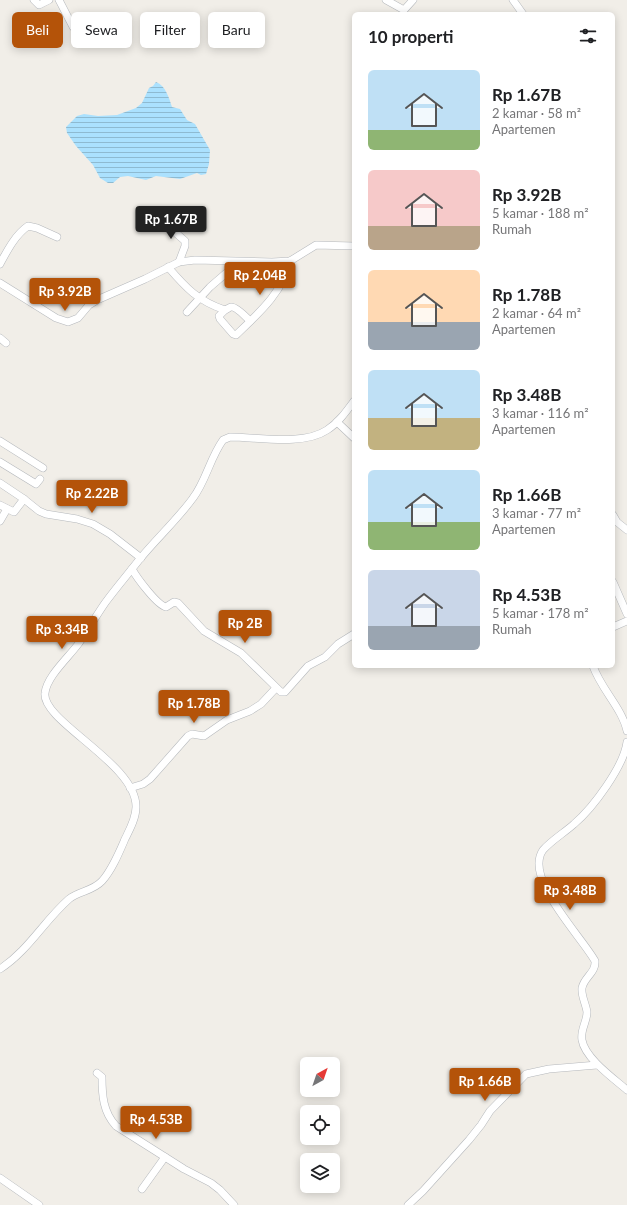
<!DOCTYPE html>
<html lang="id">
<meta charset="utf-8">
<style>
body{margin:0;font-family:Lato,sans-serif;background:#f6f6f6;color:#202124;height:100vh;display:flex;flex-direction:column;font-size:15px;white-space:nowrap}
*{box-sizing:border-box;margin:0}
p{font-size:13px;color:#757577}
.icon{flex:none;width:22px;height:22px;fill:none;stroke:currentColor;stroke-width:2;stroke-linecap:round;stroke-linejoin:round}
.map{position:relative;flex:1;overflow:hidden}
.sheet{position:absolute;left:352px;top:12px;width:263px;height:656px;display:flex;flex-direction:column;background:#fff;border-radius:6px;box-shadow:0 2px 10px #0003}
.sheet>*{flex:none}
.banner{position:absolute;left:12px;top:12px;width:280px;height:36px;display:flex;gap:8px}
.needle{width:26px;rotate:40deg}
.buttons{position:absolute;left:300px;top:1057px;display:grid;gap:8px}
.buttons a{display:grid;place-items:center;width:40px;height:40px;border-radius:6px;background:#fff;box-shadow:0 2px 10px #0003;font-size:20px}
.price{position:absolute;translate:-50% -34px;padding:0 9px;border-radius:4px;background:#b45309;color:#fff;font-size:13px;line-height:26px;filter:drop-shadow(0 1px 2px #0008)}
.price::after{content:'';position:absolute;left:50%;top:24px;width:12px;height:9px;margin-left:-6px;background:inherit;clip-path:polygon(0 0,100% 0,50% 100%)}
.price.active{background:#222;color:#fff}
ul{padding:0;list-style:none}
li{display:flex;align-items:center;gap:12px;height:100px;padding:0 16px}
li span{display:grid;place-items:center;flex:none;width:112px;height:80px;border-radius:6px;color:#555}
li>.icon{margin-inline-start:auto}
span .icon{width:48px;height:48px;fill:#fffc;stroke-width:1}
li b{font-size:17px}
h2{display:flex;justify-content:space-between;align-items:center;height:48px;padding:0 16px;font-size:17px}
.tag{padding:0 14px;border-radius:6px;background:#fff;box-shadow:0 2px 10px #0003;font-size:14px;line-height:36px}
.tag.active{background:#b45309;color:#fff}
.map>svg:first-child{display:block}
.water{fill:url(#water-rules)}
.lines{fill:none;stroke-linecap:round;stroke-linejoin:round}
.minor-casing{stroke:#b5b8bc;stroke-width:8}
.minor{stroke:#fff;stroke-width:7}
</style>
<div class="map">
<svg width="627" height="1205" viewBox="0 0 627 1205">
<defs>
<pattern id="water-rules" width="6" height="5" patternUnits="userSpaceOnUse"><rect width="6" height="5" fill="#abe1fe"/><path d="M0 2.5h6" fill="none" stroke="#8ebad1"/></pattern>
</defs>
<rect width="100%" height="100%" fill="#f1eee8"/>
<path class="water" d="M156 82C166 86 169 98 172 107L180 109 187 120 195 124 210 150 209 164 206 174 201 175 197 173 180 179 156 176 146 180 128 176 120 177 113 183H108L100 178 93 165 76 146 67 133 66 127 77 116 84 114 98 116 117 115 136 108 142 103 149 88 153 86Z"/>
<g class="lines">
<g class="minor-casing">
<g id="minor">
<polyline points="34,0 39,5 49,0"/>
<polyline points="59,0 73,27 85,36 90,42"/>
<polyline points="386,0 404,10 413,0"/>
<polyline points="513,0 523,14"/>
<polyline points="160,219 185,241 185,246 179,262"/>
<path d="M0 264C7 251 15 235 28 226L37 228 57 237"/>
<path d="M168 267C186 288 198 301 225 310 226 310 230 307 231 307 236 306 247 318 250 321"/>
<polyline points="0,283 56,318 68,322 78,318 89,305 97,300 145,279 179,262 195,260 272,262 290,261 316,245 354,246"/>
<path d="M225 310 219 316 220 319 233 334 236 335C258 314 284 291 290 261"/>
<polyline points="187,312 210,287 239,262"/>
<polyline points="0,338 6,343"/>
<polyline points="337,422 354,438"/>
<polyline points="0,441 43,468"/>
<polyline points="0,462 36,484 40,479"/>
<polyline points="0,483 24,499 39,511 46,514 77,519 93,524 110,534 141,558"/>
<polyline points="0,505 14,512 24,499"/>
<polyline points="613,515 617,522 627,530"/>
<polyline points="0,521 7,509"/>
<path d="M132 569C137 578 157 605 166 607L174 602 178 603 204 631 241 653 281 692H285L308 666 325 657 338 644 354 634"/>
<polyline points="613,582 627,614"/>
<polyline points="613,627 627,621"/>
<path d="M593 666C601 689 622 708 627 731"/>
<path d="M627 742C624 766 593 808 574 824 564 833 552 840 543 850 523 878 582 937 595 961 596 973 584 977 582 988 581 996 586 1004 587 1012 587 1022 580 1030 582 1040 585 1058 613 1078 627 1090"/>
<polyline points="130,788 143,784 150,779 188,736 192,734 204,736 227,720 250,711 261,704 276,688"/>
<path d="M0 969C28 951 44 921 69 899 79 891 93 891 102 881 112 870 119 853 125 839 130 829 136 818 136 807 137 764 41 721 45 693 47 676 69 657 79 643 88 630 96 616 105 603 116 588 128 574 139 560 156 539 177 520 193 498 206 481 210 458 223 440L230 437C258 437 303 446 327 430 338 423 346 412 354 401"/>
<path d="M97 1073 102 1077C102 1095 103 1112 116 1126L184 1169 211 1183 220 1190 234 1205"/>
<polyline points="0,1178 39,1205"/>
<polyline points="142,1189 165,1157"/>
<polyline points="408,1205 423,1191 469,1140 481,1125 490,1111 526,1074 549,1069 597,1065"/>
</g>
</g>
<use href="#minor" class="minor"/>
</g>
</svg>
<div class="buttons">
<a><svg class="needle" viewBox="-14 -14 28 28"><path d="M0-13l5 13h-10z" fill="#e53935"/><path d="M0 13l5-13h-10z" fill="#757577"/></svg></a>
<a><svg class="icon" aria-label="locate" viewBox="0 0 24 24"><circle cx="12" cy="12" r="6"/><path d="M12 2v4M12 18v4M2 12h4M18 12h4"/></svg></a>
<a><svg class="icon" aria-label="layers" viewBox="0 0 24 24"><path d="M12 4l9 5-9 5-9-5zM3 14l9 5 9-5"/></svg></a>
</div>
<b class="price active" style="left:171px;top:240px">Rp 1.67B</b>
<b class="price" style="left:260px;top:296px">Rp 2.04B</b>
<b class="price" style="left:65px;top:312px">Rp 3.92B</b>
<b class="price" style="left:92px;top:514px">Rp 2.22B</b>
<b class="price" style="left:245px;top:644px">Rp 2B</b>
<b class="price" style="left:62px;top:650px">Rp 3.34B</b>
<b class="price" style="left:194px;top:724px">Rp 1.78B</b>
<b class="price" style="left:570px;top:911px">Rp 3.48B</b>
<b class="price" style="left:485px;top:1102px">Rp 1.66B</b>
<b class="price" style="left:156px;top:1140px">Rp 4.53B</b>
<div class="banner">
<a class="tag active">Beli</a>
<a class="tag">Sewa</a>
<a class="tag">Filter</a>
<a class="tag">Baru</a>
</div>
<section class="sheet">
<h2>10 properti<svg class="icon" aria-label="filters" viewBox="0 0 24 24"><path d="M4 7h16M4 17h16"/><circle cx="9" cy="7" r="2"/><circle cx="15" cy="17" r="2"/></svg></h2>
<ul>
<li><span style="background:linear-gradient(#bfe0f5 75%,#8fb573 0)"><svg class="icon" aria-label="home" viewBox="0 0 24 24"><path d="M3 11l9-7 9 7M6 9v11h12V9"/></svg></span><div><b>Rp 1.67B</b><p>2 kamar · 58 m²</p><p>Apartemen</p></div></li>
<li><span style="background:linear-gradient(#f6c9c9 70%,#b9a48a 0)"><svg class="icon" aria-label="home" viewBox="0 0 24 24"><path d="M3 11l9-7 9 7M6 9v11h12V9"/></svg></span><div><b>Rp 3.92B</b><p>5 kamar · 188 m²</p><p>Rumah</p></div></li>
<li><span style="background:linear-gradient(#ffd9b3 65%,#9aa5b1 0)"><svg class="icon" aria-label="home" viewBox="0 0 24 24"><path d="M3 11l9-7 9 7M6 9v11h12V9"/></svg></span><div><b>Rp 1.78B</b><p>2 kamar · 64 m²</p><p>Apartemen</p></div></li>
<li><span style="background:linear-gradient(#bfe0f5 60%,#c2b280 0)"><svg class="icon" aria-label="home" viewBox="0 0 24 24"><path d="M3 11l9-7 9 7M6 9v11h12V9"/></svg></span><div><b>Rp 3.48B</b><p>3 kamar · 116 m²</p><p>Apartemen</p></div></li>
<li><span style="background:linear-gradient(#bfe0f5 65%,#8fb573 0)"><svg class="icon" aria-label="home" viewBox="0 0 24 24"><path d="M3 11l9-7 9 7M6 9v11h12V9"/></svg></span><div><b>Rp 1.66B</b><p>3 kamar · 77 m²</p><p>Apartemen</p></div></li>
<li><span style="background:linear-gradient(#c9d6e8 70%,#9aa5b1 0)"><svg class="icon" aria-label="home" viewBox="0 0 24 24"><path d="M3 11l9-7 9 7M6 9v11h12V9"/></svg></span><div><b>Rp 4.53B</b><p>5 kamar · 178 m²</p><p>Rumah</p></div></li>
</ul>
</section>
</div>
